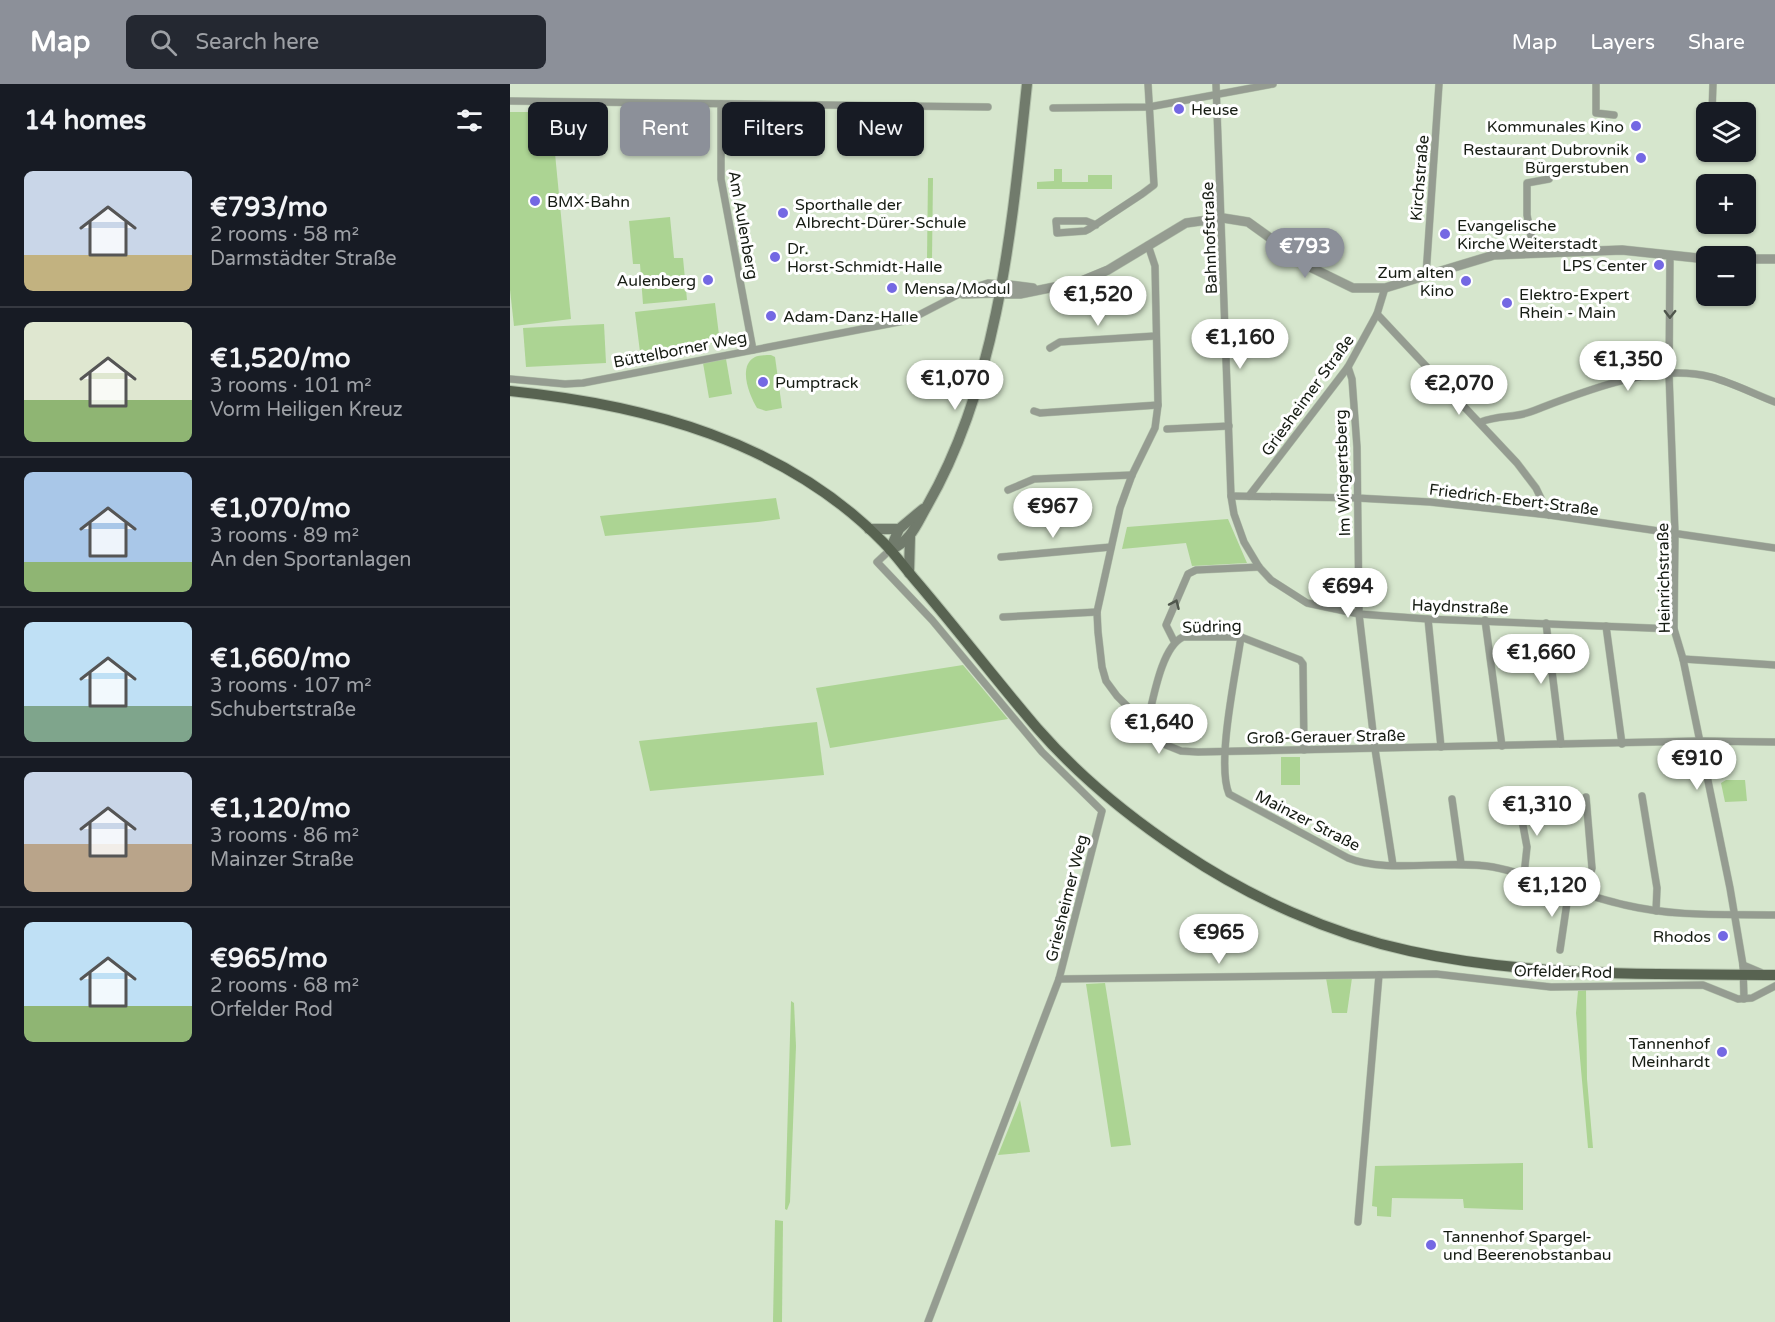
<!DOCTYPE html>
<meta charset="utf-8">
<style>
body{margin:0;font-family:"Varela Round",sans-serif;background:#242831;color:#f1f3f6;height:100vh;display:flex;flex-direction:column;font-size:22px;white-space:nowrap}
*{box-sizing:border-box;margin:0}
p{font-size:20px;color:#9ea1a6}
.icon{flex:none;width:33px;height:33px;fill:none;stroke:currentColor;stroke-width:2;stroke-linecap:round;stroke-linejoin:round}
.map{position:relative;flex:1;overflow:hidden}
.side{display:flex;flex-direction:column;background:#171b24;width:510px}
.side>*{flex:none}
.top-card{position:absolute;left:18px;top:18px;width:570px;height:54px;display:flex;gap:12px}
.tools{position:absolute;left:1186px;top:18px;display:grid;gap:12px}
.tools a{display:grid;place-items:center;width:60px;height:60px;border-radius:9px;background:#171b24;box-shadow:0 2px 4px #0004;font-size:30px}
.price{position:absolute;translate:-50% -51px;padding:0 14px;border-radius:21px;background:#fff;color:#222;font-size:20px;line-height:39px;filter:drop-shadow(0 2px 3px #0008)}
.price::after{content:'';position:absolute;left:50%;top:36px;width:18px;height:14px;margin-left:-9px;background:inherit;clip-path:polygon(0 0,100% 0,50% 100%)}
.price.current{background:#8c9099;color:#fff}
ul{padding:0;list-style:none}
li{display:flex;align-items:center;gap:18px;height:150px;padding:0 24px}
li+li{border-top:2px solid #363941}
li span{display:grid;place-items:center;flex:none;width:168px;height:120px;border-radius:9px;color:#555}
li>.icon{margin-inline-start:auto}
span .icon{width:72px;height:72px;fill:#fffc;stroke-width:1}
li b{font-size:26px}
h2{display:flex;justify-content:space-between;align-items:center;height:72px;padding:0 24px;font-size:26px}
.tag{padding:0 21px;border-radius:9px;background:#171b24;box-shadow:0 2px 4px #0004;font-size:21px;line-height:54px}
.tag.current{background:#8c9099;color:#fff}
header{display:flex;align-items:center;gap:36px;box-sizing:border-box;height:84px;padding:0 30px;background:#8c9099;color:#fff}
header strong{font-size:28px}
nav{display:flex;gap:33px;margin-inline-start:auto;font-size:21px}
.search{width:420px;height:54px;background:#242831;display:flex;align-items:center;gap:15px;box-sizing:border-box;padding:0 21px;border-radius:9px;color:#9ea1a6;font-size:22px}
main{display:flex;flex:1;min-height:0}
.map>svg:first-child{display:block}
.green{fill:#acd493}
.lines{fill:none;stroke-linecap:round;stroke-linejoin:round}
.minor-casing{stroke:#b3c2ac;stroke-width:8}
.tertiary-casing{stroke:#b3c2ac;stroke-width:10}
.secondary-casing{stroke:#b3c2ac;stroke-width:12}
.primary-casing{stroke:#b3c2ac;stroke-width:12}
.minor{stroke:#959c91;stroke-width:7}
.tertiary{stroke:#959c91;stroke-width:9}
.secondary{stroke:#717b6c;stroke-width:10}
.primary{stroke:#586351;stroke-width:10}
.oneway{stroke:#4f564c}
.poi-dot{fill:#7468e3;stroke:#fff;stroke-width:2}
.labels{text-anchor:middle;stroke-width:6;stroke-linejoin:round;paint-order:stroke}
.poi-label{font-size:16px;fill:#161c13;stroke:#fff;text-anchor:start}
.street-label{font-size:16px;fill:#161c13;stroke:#fff}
</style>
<header>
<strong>Map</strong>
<div class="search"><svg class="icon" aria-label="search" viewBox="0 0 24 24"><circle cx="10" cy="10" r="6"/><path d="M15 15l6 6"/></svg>Search here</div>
<nav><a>Map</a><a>Layers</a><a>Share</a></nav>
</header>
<main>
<section class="side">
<h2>14 homes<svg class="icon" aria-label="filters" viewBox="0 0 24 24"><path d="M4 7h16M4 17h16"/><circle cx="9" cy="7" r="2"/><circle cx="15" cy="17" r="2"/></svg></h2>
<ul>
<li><span style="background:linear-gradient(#c9d6e8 70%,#c2b280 0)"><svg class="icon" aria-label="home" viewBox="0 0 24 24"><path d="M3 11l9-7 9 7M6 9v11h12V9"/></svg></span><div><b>€793/mo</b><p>2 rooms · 58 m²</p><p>Darmstädter Straße</p></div></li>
<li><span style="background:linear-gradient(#dfe7d0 65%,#8fb573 0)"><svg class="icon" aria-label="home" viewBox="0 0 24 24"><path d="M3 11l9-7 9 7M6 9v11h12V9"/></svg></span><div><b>€1,520/mo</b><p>3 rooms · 101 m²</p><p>Vorm Heiligen Kreuz</p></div></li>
<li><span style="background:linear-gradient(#a9c7e8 75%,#8fb573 0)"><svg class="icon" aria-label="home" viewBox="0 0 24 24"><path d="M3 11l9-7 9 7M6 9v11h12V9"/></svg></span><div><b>€1,070/mo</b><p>3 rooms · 89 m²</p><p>An den Sportanlagen</p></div></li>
<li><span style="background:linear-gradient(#bfe0f5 70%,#7fa58c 0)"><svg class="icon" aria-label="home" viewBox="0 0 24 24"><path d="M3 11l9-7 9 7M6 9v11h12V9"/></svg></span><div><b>€1,660/mo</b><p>3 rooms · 107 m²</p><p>Schubertstraße</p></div></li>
<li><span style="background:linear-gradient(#c9d6e8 60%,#b9a48a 0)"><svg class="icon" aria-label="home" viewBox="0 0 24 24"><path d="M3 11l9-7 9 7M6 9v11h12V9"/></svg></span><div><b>€1,120/mo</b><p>3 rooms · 86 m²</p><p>Mainzer Straße</p></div></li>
<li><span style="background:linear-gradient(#bfe0f5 70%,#8fb573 0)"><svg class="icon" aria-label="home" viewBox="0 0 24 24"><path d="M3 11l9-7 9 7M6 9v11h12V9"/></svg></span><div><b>€965/mo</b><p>2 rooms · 68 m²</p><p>Orfelder Rod</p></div></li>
</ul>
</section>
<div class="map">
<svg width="1265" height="1238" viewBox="0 0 1265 1238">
<rect width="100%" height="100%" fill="#d6e6cd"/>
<g class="green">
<polygon points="0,28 41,28 61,235 4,242 0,206"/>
<polygon points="544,85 552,85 552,98 578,98 578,91 602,91 602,105 527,105 527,98 544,97"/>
<polygon points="418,94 423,94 422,175 417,175"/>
<polygon points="160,133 164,174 173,174 177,216 133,220 130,180 123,180 119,137"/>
<polygon points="205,219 210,259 130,268 125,228"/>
<polygon points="94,240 96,279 16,283 13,244"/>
<path d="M261 271 265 273 272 324 256 327 247 324C240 313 227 282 245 273 249 271 257 271 261 271Z"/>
<polygon points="216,275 222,310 199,314 193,279"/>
<polygon points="266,414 270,435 248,438 95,452 90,432"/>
<polygon points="718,435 737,479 682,482 676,459 612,465 617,443"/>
<polygon points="453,581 498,635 320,664 306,604"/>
<polygon points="307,638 314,691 140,707 129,657"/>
<rect x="771" y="673" width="19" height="28"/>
<polygon points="1216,696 1235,696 1237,717 1215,718 1211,699"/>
<polygon points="816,894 842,894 837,929 822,929"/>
<polygon points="595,899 621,1061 601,1063 576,900"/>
<polygon points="1076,906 1077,995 1083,1064 1078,1064 1066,929 1068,907"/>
<polygon points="281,917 284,919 286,962 280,1118 277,1126 275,1125"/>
<polygon points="510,1016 520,1068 488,1071"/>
<polygon points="1013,1079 1013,1126 954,1124 953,1115 882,1114 881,1133 867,1132 867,1123 862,1122 865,1082"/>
<polygon points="265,1136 273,1137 272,1238 263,1238"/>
</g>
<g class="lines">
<g class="minor-casing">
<g id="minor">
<polyline points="706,0 721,412 724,430 734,458 749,483 761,496 797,519 849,530 918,535 1164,545"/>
<polyline points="1086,0 1086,29 1104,31"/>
<polyline points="0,17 478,23"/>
<polyline points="211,20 211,95 243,266"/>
<polyline points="543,24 639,23 763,0"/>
<polyline points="1202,28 1203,0"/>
<polyline points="586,141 576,137 546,137 547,149 575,147 579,145 632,110 644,101 638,0"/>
<polyline points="638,161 645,182 648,321 645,344 622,391 610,424 587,528 588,548 592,583 596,597 607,612 656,661 671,667 688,668 1189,657 1265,658"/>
<polyline points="1024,168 1017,131 1017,99 1039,95"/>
<polyline points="1160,171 1159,290 1165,449 1164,545 1173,575 1220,804 1233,881 1234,915"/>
<polyline points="916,191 929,0"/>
<polyline points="453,211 489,210"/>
<polyline points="867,230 1007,379 1026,404 1039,431"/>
<polyline points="540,264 550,258 645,252"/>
<polyline points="838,283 842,295 847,363 849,530 865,665 883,781"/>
<polyline points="0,295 55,300 73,299 399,236 459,205 478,199 491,200"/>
<polyline points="524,327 530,329 648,321"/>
<path d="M971 338C987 331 1004 334 1020 328 1073 308 1144 278 1201 293 1223 299 1244 310 1265 318"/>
<polyline points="657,345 719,342"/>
<polyline points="498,406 524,395 622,391"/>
<polyline points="721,412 847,414 920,418 1039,431 1265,464"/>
<polyline points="739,412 838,283 867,230 875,204"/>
<polyline points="380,466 367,478 422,536 532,668 592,727 549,895 418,1238"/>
<polyline points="491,473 601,463"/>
<polyline points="493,533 587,528"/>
<polyline points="918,535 931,663"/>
<polyline points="975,536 992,662"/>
<polyline points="1036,539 1051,660"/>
<polyline points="1096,542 1112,660"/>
<path d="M731 553C726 589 706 679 719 710L838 774C877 790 938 775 983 783 1028 792 1070 811 1115 821 1166 833 1214 830 1265 831"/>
<polyline points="664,557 656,541 678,490 686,486 749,483"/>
<polyline points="1173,575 1265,581"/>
<path d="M637 640C643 617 651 563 673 553H731L790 576 793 580 794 666"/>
<polyline points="1132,712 1147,804 1146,827"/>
<polyline points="942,715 951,779"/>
<polyline points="1008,715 1017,763 1014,791"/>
<polyline points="1075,811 1082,784 1076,713"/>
<polyline points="1050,866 1059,805"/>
<polyline points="1233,881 1252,889"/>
<polyline points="549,895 926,890 1041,903 1193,901 1228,915 1242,914 1265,902"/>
<polyline points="848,1138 869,891"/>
</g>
</g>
<g class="tertiary-casing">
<g id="tertiary">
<polyline points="1236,175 1265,175"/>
<polyline points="491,200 523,204"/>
<polyline points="489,210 510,210 569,198 598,186 676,139 713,134 738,138 802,184 843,204 875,204 984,171 1112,166 1197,175"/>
</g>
</g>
<g class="secondary-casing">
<g id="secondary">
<polyline points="359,445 389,445"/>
<path d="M380 466C402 456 406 441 417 422 489 297 502 141 517 0"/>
<polyline points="380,466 389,445 413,425"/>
<polyline points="399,489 400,453"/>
</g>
</g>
<g class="primary-casing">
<path id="primary" d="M0 307C136 321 274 357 373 458 385 470 395 484 406 497 447 545 486 596 527 644 569 692 619 733 672 768 739 813 820 850 900 867 1019 893 1143 890 1265 891"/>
</g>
<use href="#minor" class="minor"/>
<use href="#tertiary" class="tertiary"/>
<use href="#secondary" class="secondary"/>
<use href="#primary" class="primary"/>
</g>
<defs><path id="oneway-chevron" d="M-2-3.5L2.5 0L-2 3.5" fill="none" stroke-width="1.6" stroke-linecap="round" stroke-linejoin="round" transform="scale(1.5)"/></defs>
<g class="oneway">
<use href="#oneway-chevron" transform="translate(1160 230) rotate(91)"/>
<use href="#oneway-chevron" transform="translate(665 520) rotate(-66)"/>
</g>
<g class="poi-dot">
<circle cx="669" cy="25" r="6"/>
<circle cx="1126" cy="42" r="6"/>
<circle cx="1131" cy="74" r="6"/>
<circle cx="25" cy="117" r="6"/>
<circle cx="273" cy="129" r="6"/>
<circle cx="935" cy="150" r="6"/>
<circle cx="265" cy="173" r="6"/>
<circle cx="1149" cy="181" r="6"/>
<circle cx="198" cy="196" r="6"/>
<circle cx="956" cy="197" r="6"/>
<circle cx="382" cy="204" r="6"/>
<circle cx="997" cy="219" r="6"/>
<circle cx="261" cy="232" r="6"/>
<circle cx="253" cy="298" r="6"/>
<circle cx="1213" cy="852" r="6"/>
<circle cx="1212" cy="968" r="6"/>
<circle cx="921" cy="1161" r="6"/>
</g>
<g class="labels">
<g class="poi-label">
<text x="681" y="31">Heuse</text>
<text x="1114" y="48" text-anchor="end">Kommunales Kino</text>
<text x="1119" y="71" text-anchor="end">Restaurant Dubrovnik<tspan x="1119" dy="18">Bürgerstuben</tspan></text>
<text x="37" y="123">BMX-Bahn</text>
<text x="285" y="126">Sporthalle der<tspan x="285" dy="18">Albrecht-Dürer-Schule</tspan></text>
<text x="947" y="147">Evangelische<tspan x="947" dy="18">Kirche Weiterstadt</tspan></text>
<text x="277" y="170">Dr.<tspan x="277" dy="18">Horst-Schmidt-Halle</tspan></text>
<text x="1137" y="187" text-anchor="end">LPS Center</text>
<text x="944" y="194" text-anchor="end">Zum alten<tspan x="944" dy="18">Kino</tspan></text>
<text x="186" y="202" text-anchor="end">Aulenberg</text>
<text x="394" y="210">Mensa/Modul</text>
<text x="1009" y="216">Elektro-Expert<tspan x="1009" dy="18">Rhein - Main</tspan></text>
<text x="273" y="238">Adam-Danz-Halle</text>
<text x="265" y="304">Pumptrack</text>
<text x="1201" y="858" text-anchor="end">Rhodos</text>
<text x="1200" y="965" text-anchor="end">Tannenhof<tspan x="1200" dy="18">Meinhardt</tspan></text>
<text x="933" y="1158">Tannenhof Spargel-<tspan x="933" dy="18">und Beerenobstanbau</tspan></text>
</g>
<g class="street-label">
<text transform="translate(909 94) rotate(-85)" y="6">Kirchstraße</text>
<text transform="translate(234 141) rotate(80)" y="6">Am Aulenberg</text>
<text transform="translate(699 154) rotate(-92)" y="6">Bahnhofstraße</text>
<text transform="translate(170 265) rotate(-11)" y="6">Büttelborner Weg</text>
<text transform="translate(797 311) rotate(-54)" y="6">Griesheimer Straße</text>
<text transform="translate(832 389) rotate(-92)" y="6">Im Wingertsberg</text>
<text transform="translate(1004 415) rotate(7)" y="6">Friedrich-Ebert-Straße</text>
<text transform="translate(1153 494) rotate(-91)" y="6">Heinrichstraße</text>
<text transform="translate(950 522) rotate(2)" y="6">Haydnstraße</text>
<text transform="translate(702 542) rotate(-2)" y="6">Südring</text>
<text transform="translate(816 652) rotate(-1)" y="6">Groß-Gerauer Straße</text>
<text transform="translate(798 736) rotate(27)" y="6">Mainzer Straße</text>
<text transform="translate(556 814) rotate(-76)" y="6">Griesheimer Weg</text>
<text transform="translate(1053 887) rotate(1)" y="6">Orfelder Rod</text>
</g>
</g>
</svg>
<div class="tools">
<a><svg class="icon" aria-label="layers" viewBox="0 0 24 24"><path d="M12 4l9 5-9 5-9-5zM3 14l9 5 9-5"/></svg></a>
<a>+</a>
<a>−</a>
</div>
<b class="price current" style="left:795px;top:195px">€793</b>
<b class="price" style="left:588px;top:243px">€1,520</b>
<b class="price" style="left:730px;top:286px">€1,160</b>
<b class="price" style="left:1118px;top:308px">€1,350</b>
<b class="price" style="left:445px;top:327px">€1,070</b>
<b class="price" style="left:949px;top:332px">€2,070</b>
<b class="price" style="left:543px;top:455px">€967</b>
<b class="price" style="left:838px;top:535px">€694</b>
<b class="price" style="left:1031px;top:601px">€1,660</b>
<b class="price" style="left:649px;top:671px">€1,640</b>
<b class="price" style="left:1187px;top:707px">€910</b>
<b class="price" style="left:1027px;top:753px">€1,310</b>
<b class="price" style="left:1042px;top:834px">€1,120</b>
<b class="price" style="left:709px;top:881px">€965</b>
<div class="top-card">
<a class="tag">Buy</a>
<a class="tag current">Rent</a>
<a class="tag">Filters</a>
<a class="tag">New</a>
</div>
</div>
</main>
